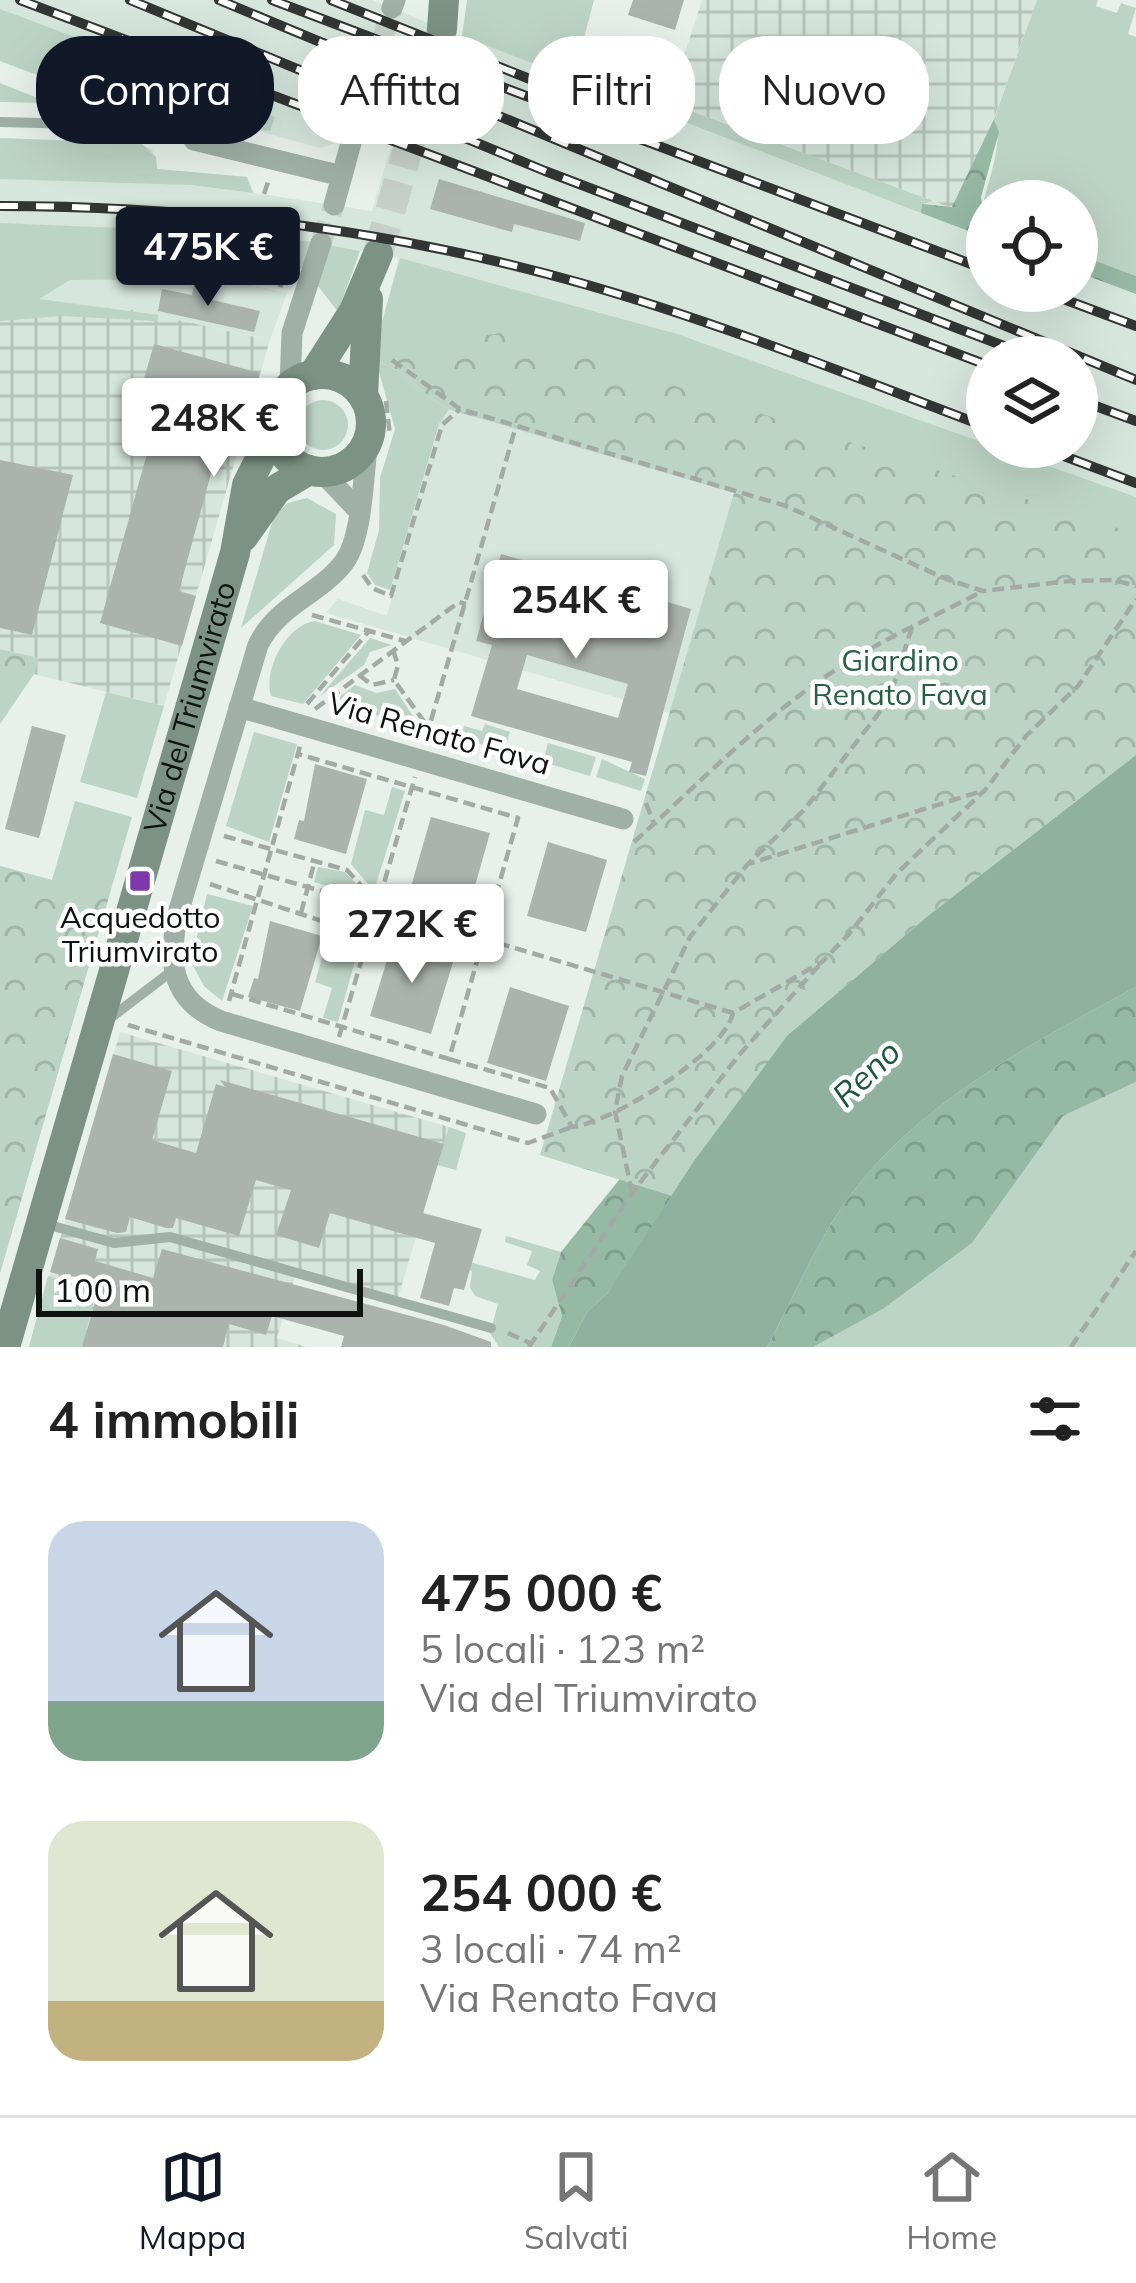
<!DOCTYPE html>
<html lang="it">
<meta charset="utf-8">
<style>
body{margin:0;font-family:Mulish,sans-serif;background:#f2f2f2;color:#222;height:100vh;display:flex;flex-direction:column;font-size:45px;white-space:nowrap}
*{box-sizing:border-box;margin:0}
p{font-size:39px;color:#767676}
.icon{flex:none;width:66px;height:66px;fill:none;stroke:currentColor;stroke-width:2;stroke-linecap:round;stroke-linejoin:round}
.map{position:relative;height:1347px;overflow:hidden}
.sheet{display:flex;flex-direction:column;background:#fff;flex:1}
.sheet>*{flex:none}
.hud{position:absolute;left:36px;top:36px;width:1065px;height:108px;display:flex;gap:24px}
.fabs{position:absolute;left:966px;top:180px;display:grid;gap:24px}
.fabs a{display:grid;place-items:center;width:132px;height:132px;border-radius:50%;background:#fff;box-shadow:0 12px 48px #0002;font-size:60px}
.scale{position:absolute;left:36px;bottom:30px;width:327px;box-sizing:border-box;padding-left:12px;border:6px solid #0f1210;border-top:0;font-size:33px;line-height:42px;white-space:nowrap;color:#0f1210;-webkit-text-stroke:9px #fff;paint-order:stroke}
.price{position:absolute;translate:-50% -102px;padding:0 27px;border-radius:12px;background:#fff;color:#222;font-size:39px;line-height:78px;filter:drop-shadow(0 3px 6px #0008)}
.price::after{content:'';position:absolute;left:50%;top:72px;width:36px;height:27px;margin-left:-18px;background:inherit;clip-path:polygon(0 0,100% 0,50% 100%)}
.price.on{background:#111827;color:#fff}
ul{padding:0;list-style:none}
li{display:flex;align-items:center;gap:36px;height:300px;padding:0 48px}
li span{display:grid;place-items:center;flex:none;width:336px;height:240px;border-radius:36px;color:#555}
li>.icon{margin-inline-start:auto}
span .icon{width:144px;height:144px;fill:#fffc;stroke-width:1}
li b{font-size:51px}
h2{display:flex;justify-content:space-between;align-items:center;height:144px;padding:0 48px;font-size:51px}
.chip{padding:0 42px;border-radius:48px;background:#fff;box-shadow:0 12px 48px #0002;font-size:42px;line-height:108px}
.chip.on{background:#111827;color:#fff}
.tabs{display:flex;justify-content:space-around;align-items:center;height:168px;border-top:3px solid #e0e0e0;background:#fff;font-size:33px;color:#767676}
.tabs a{display:grid;justify-items:center;gap:6px}
.tabs .on{color:#111827}
.map>svg:first-child{display:block}
.built{fill:#d6e6dc;fill-rule:evenodd}
.industrial{fill:url(#industrial-grid)}
.green{fill:#bcd4c6}
.forest{fill:url(#forest-crowns)}
.park{fill:url(#park-crowns)}
.water{fill:#8fb19d}
.building{fill:#abb3ae;fill-rule:evenodd}
.lines{fill:none;stroke-linecap:round;stroke-linejoin:round}
.street-tunnel{stroke:#c7cfca;stroke-width:21;stroke-dasharray:21 10;stroke-linecap:butt}
.secondary-tunnel{stroke:#c7cfca;stroke-width:30;stroke-dasharray:30 15;stroke-linecap:butt}
.path{stroke:#a3aaa6;stroke-width:4.5;stroke-dasharray:12 6;stroke-linecap:butt}
.lane{stroke:#a0b0a6;stroke-width:10}
.street{stroke:#a0b0a6;stroke-width:21}
.secondary{stroke:#7b9284;stroke-width:30}
.rail-casing{stroke:#313533;stroke-width:10}
.rail{stroke:#fff;stroke-width:6;stroke-dasharray:18;stroke-linecap:butt}
.poi-dot{fill:#7e38ab;stroke:#fff;stroke-width:4.5}
.labels{text-anchor:middle;stroke-width:9;stroke-linejoin:round;paint-order:stroke}
.park-label{font-size:30px;fill:#266144;stroke:#fff}
.street-label{font-size:30px;fill:#0f1210;stroke:#fff}
.poi-label{font-size:30px;fill:#0f1210;stroke:#fff}
.water-label{font-size:33px;font-style:italic;fill:#1a563a;stroke:#fff}
</style>
<div class="map">
<svg width="1136" height="1347" viewBox="0 0 1136 1347">
<defs>
<pattern id="industrial-grid" width="8" height="8" patternUnits="userSpaceOnUse" patternTransform="scale(3)"><rect width="8" height="8" fill="#d6e6dc"/><path d="M0 4h8M4 0v8" fill="none" stroke="#b6c4bc"/></pattern>
<pattern id="forest-crowns" width="20" height="18" patternUnits="userSpaceOnUse" patternTransform="scale(3)"><rect width="20" height="18" fill="#96b9a4"/><path d="M2 6a3 3 0 1 1 6 0M12 15a3 3 0 1 1 6 0" fill="none" stroke="#809e8c"/></pattern>
<pattern id="park-crowns" width="20" height="18" patternUnits="userSpaceOnUse" patternTransform="scale(3)"><rect width="20" height="18" fill="#bcd4c6"/><path d="M2 6a3 3 0 1 1 6 0M12 15a3 3 0 1 1 6 0" fill="none" stroke="#a0b5a9"/></pattern>
</defs>
<rect width="100%" height="100%" fill="#e7f0eb"/>
<g class="built">
<path d="M0 0H372L480 44 669 103 987 221V291H1077V254L1136 276V534L377 343 399 258 314 242 303 268 281 275 256 267 262 235 242 233 235 268 239 275 246 284 287 293 270 340 128 309 0 301V138L132 142 152 149 157 169 247 177 254 193 372 211 391 146 344 128 335 143 320 148 201 115 198 122 115 104 0 61ZM987 357H1077V447H987Z"/>
<polygon points="432,402 735,493 673,714 326,613 338,599 387,616 393,591 383,587"/>
</g>
<g class="industrial">
<polygon points="702,0 1037,0 960,211 669,103"/>
<polygon points="0,301 128,309 270,340 164,706 34,674 38,658 0,649"/>
<polygon points="120,1032 449,1127 397,1301 296,1273 277,1338 307,1347 29,1347"/>
</g>
<g class="green">
<polygon points="467,0 594,0 579,57 585,65 640,63 648,68 646,75 658,79 663,66 678,71 669,103 933,201 922,204 921,213 462,36"/>
<path d="M1037 0H1098L1096 6 1117 13 1121 3 1136 8 1128 34 1136 37V276L1077 254V201H987V221L981 219C983 191 1006 142 994 119Z"/>
<polygon points="0,9 259,106 258,110 275,117 270,131 115,104 0,61"/>
<polygon points="0,83 50,103 0,102"/>
<polygon points="0,138 142,144 156,157 157,169 247,177 253,193 192,185 0,179"/>
<polygon points="0,223 242,233 235,269 246,284 200,279 70,280 39,299 159,315 157,321 60,316 0,321"/>
<polygon points="263,235 313,242 303,268 281,275 257,269"/>
<polygon points="329,245 360,251 338,312 318,286"/>
<polygon points="400,258 677,334 1136,497 1136,580 381,351 381,325"/>
<path d="M376 361C409 370 420 396 449 409L439 424 390 590 375 585 367 573 379 530 380 478 395 429Z"/>
<circle cx="323" cy="425" r="25"/>
<polygon points="307,498 336,514 334,545 241,628 274,516 288,503"/>
<path d="M315 621 361 635 303 704 271 696C263 670 286 625 315 621Z"/>
<polygon points="370,638 392,645 370,652 364,665 320,696"/>
<polygon points="355,685 376,693 395,689 421,728 333,702"/>
<polygon points="106,692 164,706 137,798 80,782"/>
<polygon points="485,724 510,732 504,751 460,738 464,726 482,731"/>
<polygon points="254,732 297,744 269,842 226,826"/>
<polygon points="548,743 596,757 590,776 543,762"/>
<polygon points="602,759 645,779 641,791 596,777"/>
<polygon points="392,787 405,791 374,891 351,864 365,810 384,815"/>
<polygon points="75,801 132,817 0,1273 0,866 52,880"/>
<polygon points="318,867 345,872 370,899 366,910 357,912 359,895 314,882"/>
<polygon points="207,894 253,906 222,1001 204,986 191,962"/>
<polygon points="367,918 338,1022 323,1018 332,988 315,982 331,927"/>
<polygon points="1136,1082 1136,1347 813,1347 883,1309 972,1243 1063,1116"/>
<polygon points="449,1127 466,1133 456,1170 437,1165"/>
<polygon points="506,1236 561,1252 552,1280 562,1316 551,1347 499,1347 490,1333 498,1304 475,1296 470,1287 472,1271 431,1258 433,1252 535,1280 540,1271 527,1265 532,1251 505,1242"/>
<polygon points="48,1276 97,1290 82,1347 29,1347"/>
</g>
<g class="forest">
<polygon points="994,119 999,132 981,197 987,238 921,213 922,204 952,207"/>
<polygon points="1077,254 1136,276 1136,294 1077,272"/>
<polygon points="1136,755 1054,822 694,1161 638,1251 608,1293 587,1312 569,1347 551,1347 562,1316 552,1280 561,1252 639,1155"/>
<path d="M1136 987V1082L1063 1116 972 1243 883 1309 813 1347H767C793 1299 815 1244 847 1200 917 1103 1034 1042 1136 987Z"/>
</g>
<g class="park">
<path d="M507 332 1136 534V755L929 915 788 1035 672 1196 540 1155 734 493 451 410C421 397 409 370 376 361L377 343 411 347Z"/>
<polygon points="0,649 39,658 34,674 0,724"/>
<polygon points="0,866 109,896 0,1273"/>
</g>
<path class="water" d="M1136 755V987C1034 1042 917 1103 847 1200 815 1244 793 1299 767 1347H569L587 1312 608 1293 694 1161 788 1035 929 915Z"/>
<g class="building">
<polygon points="633,0 684,0 675,30 628,15"/>
<polygon points="439,179 585,223 580,241 514,224 512,232 430,209"/>
<polygon points="194,286 214,290 212,300 260,311 254,332 158,311 162,289 192,295"/>
<polygon points="154,344 260,373 247,421 227,415 179,591 196,596 182,646 100,623 156,421 134,414"/>
<polygon points="0,460 73,475 32,635 0,628"/>
<path d="M501 554 619 588 611 612 654 624 661 600 691 609 646 776 629 772 632 762 471 716 492 645 476 641ZM527 655 628 684 618 718 517 689Z"/>
<polygon points="32,726 66,735 39,838 5,829"/>
<polygon points="315,764 367,779 346,854 294,839 299,820 304,821"/>
<polygon points="431,817 490,833 467,914 408,897"/>
<polygon points="548,842 607,860 586,932 527,916"/>
<polygon points="270,921 322,936 300,1011 248,997 254,978 258,979"/>
<polygon points="394,937 455,956 431,1034 370,1016"/>
<polygon points="510,987 569,1006 546,1081 487,1063"/>
<polygon points="113,1054 172,1071 152,1140 196,1153 216,1084 225,1087 220,1080 444,1144 423,1213 482,1229 464,1290 454,1288 449,1306 420,1298 435,1243 330,1213 319,1248 276,1235 291,1190 256,1180 239,1236 176,1218 173,1228 166,1228 130,1217 126,1232 117,1233 65,1219"/>
<polygon points="60,1238 98,1249 95,1261 153,1278 162,1249 444,1325 491,1342 491,1347 341,1347 344,1336 272,1316 266,1335 229,1324 223,1347 82,1347 100,1286 50,1272"/>
</g>
<g class="lines">
<g class="street-tunnel">
<polyline points="354,132 392,8"/>
<polyline points="321,243 334,205"/>
</g>
<polyline class="secondary-tunnel" points="378,254 442,29"/>
<g class="path">
<polyline points="264,194 268,182"/>
<polyline points="252,234 247,272 283,286"/>
<polyline points="392,360 460,409 786,506 946,579 983,591 1069,581 1114,580 1136,586"/>
<polyline points="386,401 390,436"/>
<polyline points="363,575 372,588 391,596 442,425 460,409"/>
<polyline points="312,615 405,641"/>
<polyline points="912,627 889,700 804,810 748,864 982,791"/>
<polyline points="393,650 398,665 394,680 428,727"/>
<polyline points="359,675 372,685 394,680"/>
<polyline points="307,704 369,631"/>
<polyline points="315,709 459,602 466,604"/>
<polyline points="426,738 516,426"/>
<polyline points="646,803 654,824"/>
<polyline points="224,836 347,870 378,904"/>
<path d="M634 842C695 787 754 726 822 679 872 644 929 619 983 591"/>
<polyline points="216,861 350,899 354,916"/>
<polyline points="210,884 328,923 376,910"/>
<polyline points="377,907 733,1013"/>
<polyline points="301,913 315,860"/>
<polyline points="232,994 449,1059 518,818 298,754"/>
<polyline points="229,1001 300,746"/>
<polyline points="128,1025 528,1143 572,1127"/>
<polyline points="339,1037 415,777"/>
<path d="M449 1059 550 1088 572 1127C611 1123 725 1053 733 1013L822 962 849 934 897 873 985 790 1026 736 1078 686 1136 599"/>
<polyline points="632,1193 615,1111 622,1076 690,937 747,865"/>
<polyline points="508,1333 530,1343"/>
<polyline points="529,1347 632,1193 739,1055 822,962"/>
<polyline points="1071,1347 1136,1251"/>
</g>
<g class="lane">
<polyline points="0,122 117,125 193,140"/>
<polyline points="109,1019 172,971"/>
<polyline points="42,1223 114,1243 170,1237 491,1328"/>
</g>
<g class="street">
<polyline points="392,8 395,0"/>
<polyline points="194,140 342,176"/>
<polyline points="334,205 354,132"/>
<polyline points="290,385 292,333 321,243"/>
<path d="M368 441C363 474 363 535 345 561 320 595 278 604 258 645L179 910C167 958 169 1000 221 1021L536 1114"/>
<polyline points="322,472 357,509"/>
<polyline points="239,707 623,819"/>
</g>
<g class="secondary">
<polyline points="442,29 444,0"/>
<circle cx="322" cy="423" r="49"/>
<polyline points="313,375 354,311 378,254"/>
<polyline points="363,395 368,299"/>
<polyline points="243,537 277,489 309,470"/>
<path id="s1" d="M5 1347 235 553 247 485 274 431"/>
</g>
<g class="rail-casing">
<g id="rail">
<polyline points="20,0 987,365"/>
<polyline points="130,0 545,171 1033,357"/>
<polyline points="219,0 1136,380"/>
<polyline points="272,0 987,270"/>
<polyline points="331,0 565,93"/>
<path d="M0 206C197 206 394 230 584 284 721 323 854 377 987 427"/>
<polyline points="1042,291 1136,326"/>
<polyline points="1077,399 1136,421"/>
<polyline points="1040,447 1136,483"/>
</g>
</g>
<use href="#rail" class="rail"/>
</g>
<rect class="poi-dot" x="128" y="869" width="24" height="24" rx="6"/>
<g class="labels">
<g class="park-label">
<text x="900" y="671">Giardino<tspan x="900" dy="34">Renato Fava</tspan></text>
</g>
<g class="street-label">
<text dy="10" stroke="none"><textPath href="#s1" startOffset="666">Via del Triumvirato</textPath></text>
<text transform="translate(439 734) rotate(16)" y="10">Via Renato Fava</text>
</g>
<g class="poi-label">
<text x="140" y="928">Acquedotto<tspan x="140" dy="34">Triumvirato</tspan></text>
</g>
<g class="water-label">
<text transform="translate(866 1073) rotate(-44)" y="12">Reno</text>
</g>
</g>
</svg>
<div class="fabs">
<a><svg class="icon" aria-label="locate" viewBox="0 0 24 24"><circle cx="12" cy="12" r="6"/><path d="M12 2v4M12 18v4M2 12h4M18 12h4"/></svg></a>
<a><svg class="icon" aria-label="layers" viewBox="0 0 24 24"><path d="M12 4l9 5-9 5-9-5zM3 14l9 5 9-5"/></svg></a>
</div>
<div class="scale">100 m</div>
<b class="price on" style="left:208px;top:309px">475K €</b>
<b class="price" style="left:214px;top:480px">248K €</b>
<b class="price" style="left:576px;top:662px">254K €</b>
<b class="price" style="left:412px;top:986px">272K €</b>
<div class="hud">
<a class="chip on">Compra</a>
<a class="chip">Affitta</a>
<a class="chip">Filtri</a>
<a class="chip">Nuovo</a>
</div>
</div>
<section class="sheet">
<h2>4 immobili<svg class="icon" aria-label="filters" viewBox="0 0 24 24"><path d="M4 7h16M4 17h16"/><circle cx="9" cy="7" r="2"/><circle cx="15" cy="17" r="2"/></svg></h2>
<ul>
<li><span style="background:linear-gradient(#c9d6e8 75%,#7fa58c 0)"><svg class="icon" aria-label="home" viewBox="0 0 24 24"><path d="M3 11l9-7 9 7M6 9v11h12V9"/></svg></span><div><b>475 000 €</b><p>5 locali · 123 m²</p><p>Via del Triumvirato</p></div></li>
<li><span style="background:linear-gradient(#dfe7d0 75%,#c2b280 0)"><svg class="icon" aria-label="home" viewBox="0 0 24 24"><path d="M3 11l9-7 9 7M6 9v11h12V9"/></svg></span><div><b>254 000 €</b><p>3 locali · 74 m²</p><p>Via Renato Fava</p></div></li>
</ul>
</section>
<nav class="tabs">
<a class="on"><svg class="icon" aria-label="map" viewBox="0 0 24 24"><path d="M3 6l6-2 6 2 6-2v14l-6 2-6-2-6 2zM9 4v14M15 6v14"/></svg>Mappa</a>
<a><svg class="icon" aria-label="saved" viewBox="0 0 24 24"><path d="M7 4h10v16l-5-4-5 4z"/></svg>Salvati</a>
<a><svg class="icon" aria-label="home" viewBox="0 0 24 24"><path d="M3 11l9-7 9 7M6 9v11h12V9"/></svg>Home</a>
</nav>
